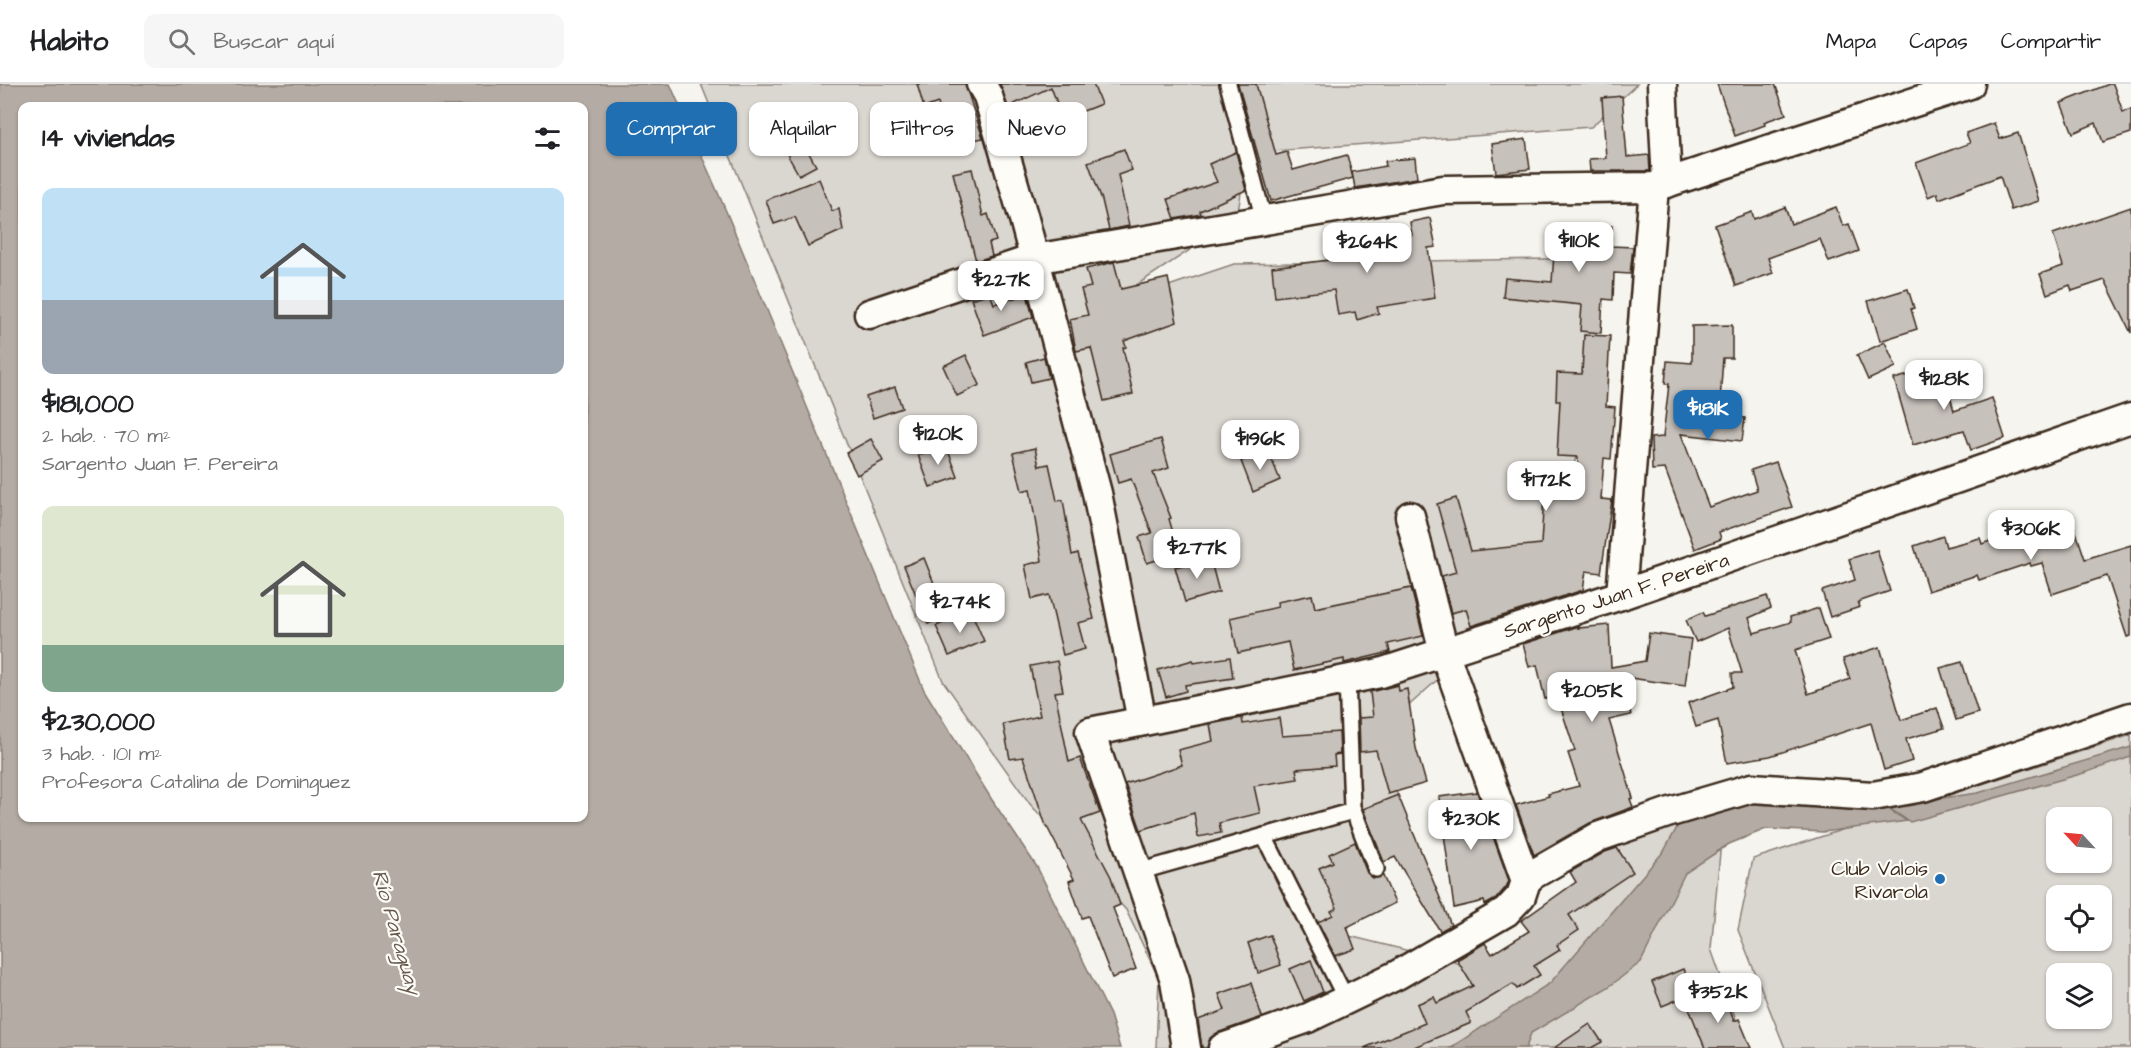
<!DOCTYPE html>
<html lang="es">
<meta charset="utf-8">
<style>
body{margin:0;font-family:"Architects Daughter",sans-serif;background:#f6f6f6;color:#202124;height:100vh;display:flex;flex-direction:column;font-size:22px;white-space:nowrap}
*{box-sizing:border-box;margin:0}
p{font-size:20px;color:#757577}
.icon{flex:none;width:33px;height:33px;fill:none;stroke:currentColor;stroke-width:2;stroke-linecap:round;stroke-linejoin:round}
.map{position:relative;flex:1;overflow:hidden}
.details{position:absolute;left:18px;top:18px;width:570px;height:720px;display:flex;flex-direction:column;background:#fff;border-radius:12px;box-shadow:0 2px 4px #0004}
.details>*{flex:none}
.guide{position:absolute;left:606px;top:18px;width:570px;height:54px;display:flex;gap:12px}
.needle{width:39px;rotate:296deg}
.controls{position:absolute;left:2046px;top:723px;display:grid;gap:12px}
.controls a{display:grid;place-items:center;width:66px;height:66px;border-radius:12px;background:#fff;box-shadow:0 2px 4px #0004;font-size:30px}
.price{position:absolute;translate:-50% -51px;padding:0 14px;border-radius:12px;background:#fff;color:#222;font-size:20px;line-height:39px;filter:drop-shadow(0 2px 3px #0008)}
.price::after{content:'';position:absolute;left:50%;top:36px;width:18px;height:14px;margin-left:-9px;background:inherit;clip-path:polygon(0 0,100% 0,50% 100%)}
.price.selected{background:#1f6fb2;color:#fff}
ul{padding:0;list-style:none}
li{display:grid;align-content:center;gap:12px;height:318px;padding:0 24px}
li span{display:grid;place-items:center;height:186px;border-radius:12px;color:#555}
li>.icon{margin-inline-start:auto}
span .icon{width:108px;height:108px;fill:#fffc;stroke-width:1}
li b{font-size:26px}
h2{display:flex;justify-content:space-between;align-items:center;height:72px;padding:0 24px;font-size:26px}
.tag{padding:0 21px;border-radius:12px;background:#fff;box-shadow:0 2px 4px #0004;font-size:21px;line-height:54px}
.tag.selected{background:#1f6fb2;color:#fff}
header{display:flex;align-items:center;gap:36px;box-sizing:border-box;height:84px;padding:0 30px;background:#fff;border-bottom:2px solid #e0e0e0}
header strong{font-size:28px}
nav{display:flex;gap:33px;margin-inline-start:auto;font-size:21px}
.search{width:420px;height:54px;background:#f6f6f6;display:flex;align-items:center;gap:15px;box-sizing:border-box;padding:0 21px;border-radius:12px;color:#757577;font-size:22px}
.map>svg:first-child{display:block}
.green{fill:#dad6d0;stroke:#8a8077;stroke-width:1.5;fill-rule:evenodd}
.water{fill:#b4aca4;stroke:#84786e;stroke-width:1.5;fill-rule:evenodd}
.building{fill:#c7c1bb;stroke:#3b2a1e;stroke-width:1.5}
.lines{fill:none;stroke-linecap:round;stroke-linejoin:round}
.lane-casing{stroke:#3b2a1e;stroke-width:20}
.street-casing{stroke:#3b2a1e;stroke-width:33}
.lane{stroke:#fdfcf7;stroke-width:15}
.street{stroke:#fdfcf7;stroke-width:28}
.poi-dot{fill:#1f6fb2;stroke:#fdfcf7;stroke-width:2}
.labels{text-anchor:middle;stroke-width:4.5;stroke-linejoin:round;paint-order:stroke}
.street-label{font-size:20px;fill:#3b2a1e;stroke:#fdfcf7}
.poi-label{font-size:20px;fill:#3b2a1e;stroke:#fdfcf7;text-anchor:end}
.water-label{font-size:21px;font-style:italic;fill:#65584d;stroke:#fdfcf7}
</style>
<header>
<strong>Habito</strong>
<div class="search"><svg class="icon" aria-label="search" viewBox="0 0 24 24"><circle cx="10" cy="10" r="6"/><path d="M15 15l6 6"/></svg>Buscar aquí</div>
<nav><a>Mapa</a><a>Capas</a><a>Compartir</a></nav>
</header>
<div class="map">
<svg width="2131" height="964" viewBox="0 0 2131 964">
<rect width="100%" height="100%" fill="#f5f4ee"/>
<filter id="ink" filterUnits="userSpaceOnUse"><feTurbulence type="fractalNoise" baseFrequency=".0167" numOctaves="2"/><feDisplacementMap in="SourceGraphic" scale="12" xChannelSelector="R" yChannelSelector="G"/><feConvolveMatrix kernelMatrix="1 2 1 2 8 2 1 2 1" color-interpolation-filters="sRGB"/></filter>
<g filter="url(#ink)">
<g class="green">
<polygon points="701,0 1637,0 1591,43 1247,69 1237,135 1100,225 1234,180 1608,174 1557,487 1392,637 1399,741 1345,851 1506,891 1617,752 1725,715 1711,865 1744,958 1742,964 1156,964 1159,895 1126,826 1030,720 943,597"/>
<path d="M2131 651V964H1785L1738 846 1753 775ZM2056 734H2102V778H2056ZM2056 812H2102V856H2056ZM2056 890H2102V934H2056Z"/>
</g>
<g class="water">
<path d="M0 0H670L726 127 924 606 992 716 1037 783 1110 931 1120 964H0ZM22 22H584V734H22Z"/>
<polygon points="2131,663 2131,673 2084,689 1910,738 1886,722 1978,709"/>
<polygon points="1775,714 1882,721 1907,737 1823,748 1766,745 1729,760 1685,789 1641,878 1610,902 1531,949 1526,964 1450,964 1550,899 1664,767 1679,740 1741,721"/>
</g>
<g class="building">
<polygon points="917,0 965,0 983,54 959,59 952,28 941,31 938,19 924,24"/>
<polygon points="1000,0 1093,0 1101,20 1063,35 1051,3 1008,23"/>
<polygon points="1238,0 1256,0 1276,71 1287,68 1293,86 1347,71 1353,94 1271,117"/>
<polygon points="1717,0 1775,0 1786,30 1764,38 1765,41 1735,52"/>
<polygon points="2109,0 2113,0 2123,28 2131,25 2131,49 2103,58 2096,39 2073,49 2061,19"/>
<polygon points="1622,12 1627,73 1649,71 1650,87 1590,87 1589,75 1606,74 1602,14"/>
<polygon points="1994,39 2000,55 2018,49 2039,117 2011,126 2000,92 1939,115 1937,109 1928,113 1916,79 1970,59 1966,49"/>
<polygon points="1526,55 1530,85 1496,89 1492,60"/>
<polygon points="804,60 816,82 799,91 787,70"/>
<polygon points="1124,65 1132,86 1118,91 1129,142 1109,146 1102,116 1088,78"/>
<polygon points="1236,68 1246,106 1200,127 1201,130 1175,135 1168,115 1217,98 1209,80"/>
<polygon points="1415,74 1417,94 1355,104 1352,88 1386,82 1385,77"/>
<polygon points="972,85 983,132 988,130 996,157 989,159 992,172 976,177 953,89"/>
<polygon points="819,95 832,127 839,125 843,146 808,162 795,133 774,140 766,116"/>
<polygon points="1785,123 1791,140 1836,123 1843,142 1849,140 1859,167 1829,178 1820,155 1768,174 1773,189 1736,202 1715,141 1752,128 1754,135"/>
<polygon points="2131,123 2131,249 2105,196 2072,207 2070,201 2047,210 2040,190 2063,182 2053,150"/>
<polygon points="1430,134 1436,163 1428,164 1435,214 1377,223 1379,229 1357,236 1355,228 1338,231 1334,206 1275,213 1272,183 1329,176 1327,169 1412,151 1410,138"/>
<polygon points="1556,141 1612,142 1611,162 1633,163 1630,190 1614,189 1613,216 1603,215 1601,249 1580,247 1582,221 1503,213 1505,194 1552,198"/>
<polygon points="1114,178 1121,205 1168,194 1177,238 1124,257 1126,263 1123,264 1133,310 1104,317 1091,264 1076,267 1070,235 1088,231 1081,205 1091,203 1086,185"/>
<polygon points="1908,205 1914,224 1911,225 1917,245 1880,257 1868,217"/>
<polygon points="990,209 994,220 1027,210 1033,233 984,251 971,215"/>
<polygon points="1732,241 1732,274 1723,274 1719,331 1745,334 1742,357 1681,350 1709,423 1757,406 1751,386 1776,378 1792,423 1719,448 1721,455 1695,465 1665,385 1652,386 1651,354 1663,353 1669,300 1665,300 1667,277 1692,279 1692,242"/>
<polygon points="1584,251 1610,252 1606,322 1615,323 1611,375 1604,374 1601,415 1612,416 1601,489 1586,487 1583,506 1471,542 1466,525 1451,529 1442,492 1456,488 1437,420 1456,414 1471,467 1541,460 1544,411 1576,413 1578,373 1557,372 1560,317 1556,317 1557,289 1582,290"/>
<polygon points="1885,258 1896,283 1868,296 1857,271"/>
<polygon points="966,271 980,301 957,312 943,282"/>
<polygon points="1044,273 1049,294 1031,298 1026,278"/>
<polygon points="1942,282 1954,327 1992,314 2005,354 1971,366 1964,346 1913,361 1894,295"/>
<polygon points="895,303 902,324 873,334 866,313"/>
<polygon points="871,355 883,377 857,391 846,369"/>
<polygon points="1161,355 1169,384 1153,389 1171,434 1169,435 1179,469 1147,479 1139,453 1152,449 1131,395 1118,399 1110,370"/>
<polygon points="946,361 958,393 930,403 918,371"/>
<polygon points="1035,364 1039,382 1049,380 1057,417 1063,416 1072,471 1078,469 1094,535 1078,539 1085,565 1063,571 1049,511 1032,515 1025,481 1042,477 1030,405 1022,407 1013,369"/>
<polygon points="1268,366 1280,396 1253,408 1241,377"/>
<polygon points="2059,431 2061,439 2072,436 2085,475 2131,461 2131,552 2127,553 2107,492 2052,510 2042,479 2031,482 2030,479 1979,496 1977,491 1928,507 1914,462 1943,452 1946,463 1980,454 1982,460"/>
<polygon points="1877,466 1890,507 1858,518 1860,523 1830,533 1822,507 1855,496 1849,475"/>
<polygon points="924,474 947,532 928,540 904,482"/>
<polygon points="1210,474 1219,508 1185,518 1175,483"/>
<polygon points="1411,504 1423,552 1388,560 1390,568 1344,579 1344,575 1294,586 1288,558 1238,569 1230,534 1278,523 1277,518 1312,511 1315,524"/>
<polygon points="1767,512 1771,524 1749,534 1754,549 1791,538 1790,533 1819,524 1829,555 1795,566 1808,610 1850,595 1843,575 1880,563 1901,636 1937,624 1944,644 1906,655 1912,677 1884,686 1871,639 1770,672 1727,679 1718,636 1696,643 1688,619 1733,603 1732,589 1742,589 1728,544 1696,558 1686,536 1703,528 1705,532"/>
<polygon points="971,527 984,557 949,572 936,542"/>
<polygon points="1609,541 1611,583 1645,577 1649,549 1691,555 1685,602 1623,593 1631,631 1609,636 1633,714 1630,715 1633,723 1590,739 1534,771 1516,721 1549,712 1548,710 1579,702 1568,669 1575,667 1557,612 1545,615 1537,581 1529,583 1523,560 1579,542 1578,544"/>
<polygon points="1230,573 1233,594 1185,601 1186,607 1166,613 1158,586 1193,576 1194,579"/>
<polygon points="1057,577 1063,607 1055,608 1069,678 1080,674 1100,729 1081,736 1111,793 1120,821 1113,824 1136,885 1112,894 1088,832 1082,834 1069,797 1074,795 1045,739 1023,673 1010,675 1003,640 1040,632 1030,582"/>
<polygon points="1962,578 1978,629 1956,636 1940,584"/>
<polygon points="1398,601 1399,607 1407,605 1416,664 1426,699 1388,710 1376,666 1360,668 1359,634 1373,633 1370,608"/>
<polygon points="1242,634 1243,640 1279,634 1282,652 1339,648 1340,670 1334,671 1335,682 1296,685 1298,695 1254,702 1260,729 1219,739 1221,749 1198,753 1194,729 1141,746 1125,700 1182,681 1178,666 1213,657 1210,640"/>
<polygon points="1477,708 1509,797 1506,803 1496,815 1485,821 1484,817 1454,824 1439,713"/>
<polygon points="1398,711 1451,841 1440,847 1395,773 1384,778 1363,725"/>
<polygon points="1355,758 1367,789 1374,794 1383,792 1395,819 1347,843 1355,865 1335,872 1318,838 1333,831 1331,827 1337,824 1319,784 1333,778 1329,770"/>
<polygon points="1617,764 1633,788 1569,831 1579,846 1557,861 1560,866 1534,882 1540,891 1517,905 1513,900 1466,928 1471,939 1412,964 1364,964 1425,939 1417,920 1434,913 1437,919 1473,902 1457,876 1485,859 1492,870 1529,847 1521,837 1576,798 1570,788 1605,768"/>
<polygon points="1270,851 1281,881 1258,889 1248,859"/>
<polygon points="1311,876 1323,908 1304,917 1290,885"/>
<polygon points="1683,885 1694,909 1662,922 1652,898"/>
<polygon points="1251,899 1262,933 1217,949 1210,954 1207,964 1202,964 1198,936 1225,926 1219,910"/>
<polygon points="1723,908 1734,937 1739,935 1751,964 1705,964 1688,922"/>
<polygon points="1590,940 1602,958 1591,964 1554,964"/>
</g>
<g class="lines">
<g class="lane-casing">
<g id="lane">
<polyline points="1228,0 1264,136"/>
<polyline points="1347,596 1352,723 1376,785"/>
<polyline points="1264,752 1346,915"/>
<polyline points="1138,788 1353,727"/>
</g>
</g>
<g class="street-casing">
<g id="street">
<polyline points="981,0 988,12 1024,135 1097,409 1142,637"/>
<polyline points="1662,0 1667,99"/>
<polyline points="869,230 1034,175 1443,106 1654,103 1970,0"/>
<polyline points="1410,432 1444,568 1526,797"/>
<polyline points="1621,511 1654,103"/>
<polyline points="1186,964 1175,896 1090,648 1380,589 1621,511 2131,334"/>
<polyline points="1223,964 1308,934 1397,891 1506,828 1521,812 1526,797 1532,791 1598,753 1667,729 1752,704 1873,712 1923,703 2131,633"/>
</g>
</g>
<use href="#lane" class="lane"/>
<use href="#street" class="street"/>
</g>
</g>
<circle class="poi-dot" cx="1940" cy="795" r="6"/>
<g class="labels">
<g class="street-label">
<text transform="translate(1616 511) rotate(-18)" y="7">Sargento Juan F. Pereira</text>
</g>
<g class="poi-label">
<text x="1928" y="791">Club Valois<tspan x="1928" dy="23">Rivarola</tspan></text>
</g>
<g class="water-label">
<text transform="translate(397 848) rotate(74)" y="7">Río Paraguay</text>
</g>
</g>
</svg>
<div class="controls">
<a><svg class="needle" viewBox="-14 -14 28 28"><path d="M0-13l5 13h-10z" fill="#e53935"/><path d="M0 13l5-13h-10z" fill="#757577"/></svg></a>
<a><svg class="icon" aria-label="locate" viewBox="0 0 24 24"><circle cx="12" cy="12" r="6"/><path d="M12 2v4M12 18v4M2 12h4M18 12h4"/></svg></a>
<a><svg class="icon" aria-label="layers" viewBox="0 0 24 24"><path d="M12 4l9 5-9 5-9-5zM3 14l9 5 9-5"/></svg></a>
</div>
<b class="price" style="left:1579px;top:189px">$110K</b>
<b class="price" style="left:1367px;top:190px">$264K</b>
<b class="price" style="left:1001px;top:228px">$227K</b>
<b class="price" style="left:1944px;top:327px">$128K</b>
<b class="price selected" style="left:1708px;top:357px">$181K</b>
<b class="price" style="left:938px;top:382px">$120K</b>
<b class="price" style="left:1260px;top:387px">$196K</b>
<b class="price" style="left:1546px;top:428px">$172K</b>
<b class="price" style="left:2031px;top:477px">$306K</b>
<b class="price" style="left:1197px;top:496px">$277K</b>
<b class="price" style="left:960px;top:550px">$274K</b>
<b class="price" style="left:1592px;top:639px">$205K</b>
<b class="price" style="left:1471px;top:767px">$230K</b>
<b class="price" style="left:1718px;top:940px">$352K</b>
<div class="guide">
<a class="tag selected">Comprar</a>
<a class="tag">Alquilar</a>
<a class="tag">Filtros</a>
<a class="tag">Nuevo</a>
</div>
<section class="details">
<h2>14 viviendas<svg class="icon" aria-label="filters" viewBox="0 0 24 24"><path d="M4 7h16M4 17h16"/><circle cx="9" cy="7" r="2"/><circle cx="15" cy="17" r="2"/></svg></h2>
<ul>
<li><span style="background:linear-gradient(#bfe0f5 60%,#9aa5b1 0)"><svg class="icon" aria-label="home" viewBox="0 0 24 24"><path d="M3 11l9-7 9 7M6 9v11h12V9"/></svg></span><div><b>$181,000</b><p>2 hab. · 70 m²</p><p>Sargento Juan F. Pereira</p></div></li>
<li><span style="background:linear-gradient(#dfe7d0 75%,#7fa58c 0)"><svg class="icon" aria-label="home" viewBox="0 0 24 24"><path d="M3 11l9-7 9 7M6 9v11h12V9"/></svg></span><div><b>$230,000</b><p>3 hab. · 101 m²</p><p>Profesora Catalina de Dominguez</p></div></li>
</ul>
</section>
</div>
